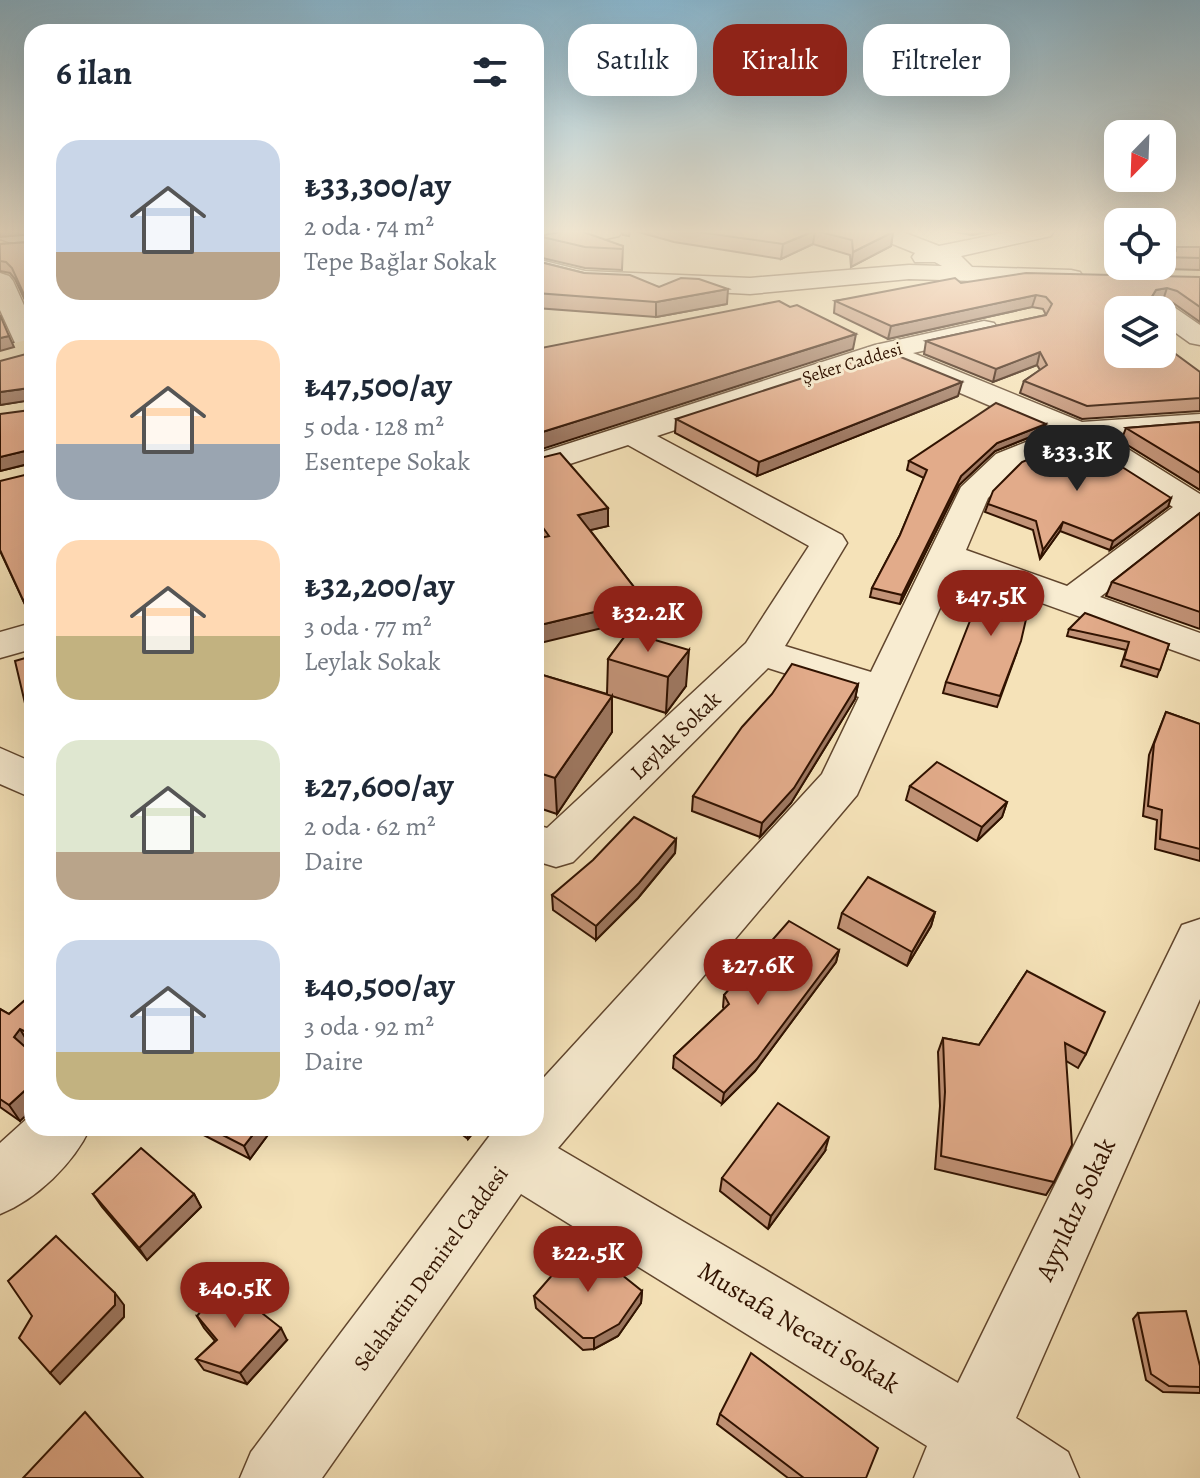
<!DOCTYPE html>
<html lang="tr">
<meta charset="utf-8">
<style>
body{margin:0;font-family:Alegreya,serif;background:#f6f6f7;color:#1f2937;height:100vh;display:flex;flex-direction:column;font-size:30px;white-space:nowrap}
*{box-sizing:border-box;margin:0}
p{font-size:26px;color:#747a83}
.icon{flex:none;width:44px;height:44px;fill:none;stroke:currentColor;stroke-width:2;stroke-linecap:round;stroke-linejoin:round}
.map{position:relative;flex:1;overflow:hidden}
.sheet{position:absolute;left:24px;top:24px;width:520px;height:1112px;display:flex;flex-direction:column;background:#fff;border-radius:24px;box-shadow:0 8px 32px #0002}
.sheet>*{flex:none}
.banner{position:absolute;left:568px;top:24px;width:512px;height:72px;display:flex;gap:16px}
.needle{width:52px;rotate:203deg}
.fabs{position:absolute;left:1104px;top:120px;display:grid;gap:16px}
.fabs a{display:grid;place-items:center;width:72px;height:72px;border-radius:16px;background:#fff;box-shadow:0 8px 32px #0002;font-size:40px}
.price{position:absolute;translate:-50% -68px;padding:0 18px;border-radius:28px;background:#8f2418;color:#fff;font-size:26px;line-height:52px;filter:drop-shadow(0 2px 4px #0008)}
.price::after{content:'';position:absolute;left:50%;top:48px;width:24px;height:18px;margin-left:-12px;background:inherit;clip-path:polygon(0 0,100% 0,50% 100%)}
.price.selected{background:#222;color:#fff}
ul{padding:0;list-style:none}
li{display:flex;align-items:center;gap:24px;height:200px;padding:0 32px}
li span{display:grid;place-items:center;flex:none;width:224px;height:160px;border-radius:24px;color:#555}
li>.icon{margin-inline-start:auto}
span .icon{width:96px;height:96px;fill:#fffc;stroke-width:1}
li b{font-size:34px}
h2{display:flex;justify-content:space-between;align-items:center;height:96px;padding:0 32px;font-size:34px}
.tag{padding:0 28px;border-radius:24px;background:#fff;box-shadow:0 8px 32px #0002;font-size:28px;line-height:72px}
.tag.selected{background:#8f2418;color:#fff}
.map>svg:first-child{display:block}
.lines{fill:none;stroke-linecap:round;stroke-linejoin:round}
.minor-casing{stroke:#61462e;stroke-width:3}
.major-casing{stroke:#301200;stroke-width:3}
.minor{fill:#f8ecd1;fill-rule:evenodd}
.major{fill:#f5e2b8;fill-rule:evenodd}
.wall{fill:#c29377;stroke:#301200;stroke-width:2}
.shaded-wall{fill:#9e7861;stroke:#301200;stroke-width:2}
.building{fill:#e2ab8a;stroke:#301200;stroke-width:2}
.labels{text-anchor:middle;stroke-width:6;stroke-linejoin:round;paint-order:stroke}
.far-street-label{font-size:18px;fill:#301200;stroke:#f8ecd1}
.street-label{font-size:22px;fill:#301200;stroke:#f8ecd1}
.near-street-label{font-size:26px;fill:#301200;stroke:#f8ecd1}
</style>
<div class="map">
<svg width="1200" height="1478" viewBox="0 0 1200 1478">
<rect width="100%" height="100%" fill="#f5e2b8"/>
<filter id="stains"><feTurbulence type="fractalNoise" baseFrequency=".0025" numOctaves="4"/><feColorMatrix values="0 0 0 0 .2 0 0 0 0 .09 0 0 0 0 .02 0 0 0 .5 -.17"/></filter>
<radialGradient id="worn" r=".72"><stop offset=".6" stop-color="#630" stop-opacity="0"/><stop offset="1" stop-color="#630" stop-opacity=".3"/></radialGradient>
<g class="lines">
<g class="minor-casing">
<g id="minor">
<polygon points="0,231 21,231 32,235 32,250 0,239"/>
<polygon points="536,231 559,231 565,236 561,241 553,243 536,239"/>
<polygon points="870,231 900,231 939,246 1013,231 1054,231 1051,236 961,256 972,267 1071,270 1080,272 1083,277 1080,282 1071,284 909,279 750,294 585,285 536,273 536,259 585,271 750,278 909,265 942,266 935,262 915,262 912,257 915,253 873,236"/>
<polygon points="0,273 9,276 13,281 32,323 32,356 20,354 0,310"/>
<polygon points="1162,303 1171,305 1200,325 1200,345 1190,343 1162,323 1162,310 1150,310 1153,305"/>
<path d="M984 321 994 323 998 329 994 335 913 353 1082 422 1200 414V432L1112 439 1200 494V520L1100 597 1200 633V660L956 572 857 795 558 1148 958 1383 1182 925 1200 919V999L1016 1418 1068 1452 1079 1478H914L927 1446 521 1194 322 1478H240L251 1452 491 1134 497 1128H536V1086L822 774 859 697 768 668 573 862 556 867 536 861V825L547 828 746 643 809 546 628 445 536 475V454L875 345ZM895 357 893 360 897 366 1051 432 996 454 961 487 871 672 785 646 847 543 842 535 657 436ZM1076 444 1173 507 1067 586 966 550 988 498 1018 468Z"/>
<polygon points="32,623 32,649 0,658 0,632"/>
<polygon points="0,748 32,762 32,798 0,784"/>
<path d="M32 1114V1128H90C74 1163 36 1200 0 1214V1143Z"/>
</g>
</g>
<g class="major-casing">
<g id="major">
<polygon points="580,231 622,231 619,236 536,254 536,240"/>
<polygon points="32,339 32,355 0,362 0,346"/>
</g>
</g>
<use href="#minor" class="minor"/>
<use href="#major" class="major"/>
</g>
<g class="wall">
<polygon points="32,231 32,612 29,613 0,551 29,474 29,464 0,471 30,410 30,400 0,405 30,353 31,313 15,279 10,273 0,271 0,244 29,242 32,239"/>
<polygon points="623,231 630,231 629,236 623,235"/>
<polygon points="635,231 890,231 893,232 891,246 851,267 850,255 813,244 781,259 674,242"/>
<polygon points="951,231 991,231 972,235"/>
<polygon points="538,236 623,246 622,270 585,268 538,257"/>
<polygon points="1176,247 1200,247 1200,270 1133,268 1134,266 1162,266 1162,253 1174,251"/>
<polygon points="536,261 584,273 659,287 727,304 656,317 536,308"/>
<polygon points="1200,277 1200,322 1173,303 1161,300 1170,332 1162,334 1162,310 1118,354 1200,372 1200,411 1082,419 1020,393 1024,381 1040,370 1037,365 993,382 924,354 926,341 1046,315 1043,309 1032,307 888,339 834,313 835,301 961,283"/>
<polygon points="958,396 757,476 675,433 676,419"/>
<polygon points="1200,422 1200,490 1121,441 1126,428"/>
<polygon points="1043,432 995,451 959,485 900,604 870,597 872,588 900,535 924,478 907,470 909,461"/>
<polygon points="536,459 608,526 590,530 644,600 644,618 538,538 536,535"/>
<polygon points="988,504 1168,507 1110,550 1060,531 1040,559 1033,530 985,512"/>
<polygon points="1200,513 1200,629 1106,596 1112,582"/>
<polygon points="1023,601 1017,652 997,707 943,693 946,682"/>
<polygon points="1069,629 1169,644 1157,677 1121,666 1126,650 1067,636"/>
<polygon points="628,632 686,686 666,713 612,696 612,732 557,814 536,807 536,673 607,694 608,659"/>
<polygon points="858,684 855,699 791,803 760,837 692,811 693,796"/>
<polygon points="1166,712 1200,724 1200,861 1155,849 1157,820 1143,816 1149,755"/>
<polygon points="910,786 1007,802 1002,817 977,841 906,800"/>
<polygon points="676,839 675,853 638,898 596,940 553,910 552,895"/>
<polygon points="935,912 931,926 907,966 838,928 842,913"/>
<polygon points="839,950 836,962 755,1071 722,1104 673,1068 674,1056 724,1009 723,1007 724,995"/>
<polygon points="1027,971 1086,1054 1078,1068 1066,1061 1054,1182 1046,1195 935,1169 940,1106 938,1052 943,1038 979,1045"/>
<polygon points="32,994 32,1047 30,1046 28,1049 20,1121 0,1107 0,1009 9,1014"/>
<polygon points="190,1128 273,1128 250,1159"/>
<polygon points="454,1128 477,1128 468,1139"/>
<polygon points="825,1151 768,1229 720,1191 722,1178"/>
<polygon points="93,1194 194,1194 201,1207 147,1260 102,1207"/>
<polygon points="642,1291 641,1303 618,1336 594,1349 583,1350 536,1308 534,1296"/>
<polygon points="1138,1313 1200,1366 1200,1393 1163,1392 1146,1380 1133,1319"/>
<polygon points="197,1316 287,1340 247,1384 204,1370 196,1359 215,1341 204,1328"/>
<polygon points="720,1414 866,1478 788,1478 717,1424"/>
</g>
<g class="shaded-wall">
<polygon points="0,231 32,231 32,234 0,237"/>
<polygon points="815,231 813,244 781,259 783,244"/>
<polygon points="973,231 991,231 972,235"/>
<polygon points="893,232 891,246 851,267 853,252"/>
<polygon points="1167,288 1163,300 1152,302 1151,298 1156,290"/>
<polygon points="728,289 727,304 656,317 656,302"/>
<polygon points="1036,295 1032,307 888,339 891,326"/>
<polygon points="1174,320 1170,332 1162,334 1162,323"/>
<polygon points="856,334 853,349 536,451 536,434"/>
<polygon points="9,336 14,347 0,351 0,338"/>
<polygon points="1040,352 1037,365 993,382 996,369"/>
<polygon points="962,382 958,396 757,476 759,462"/>
<polygon points="30,388 32,400 0,405 0,392"/>
<polygon points="1046,424 1043,432 995,451 959,485 900,604 902,595 961,476 997,443"/>
<polygon points="29,450 32,463 0,471 0,457"/>
<polygon points="1171,498 1168,507 1110,550 1113,541"/>
<polygon points="608,508 608,526 578,533 578,515"/>
<polygon points="1063,522 1060,531 1040,559 1043,550"/>
<polygon points="32,597 32,612 29,613 23,600"/>
<polygon points="644,600 644,618 536,644 536,626"/>
<polygon points="689,650 686,686 666,713 668,677"/>
<polygon points="858,684 855,699 791,803 760,837 762,823"/>
<polygon points="612,696 612,732 557,814 555,778"/>
<polygon points="1007,802 1002,817 977,841 982,827"/>
<polygon points="676,839 675,853 638,898 596,940 596,926"/>
<polygon points="935,912 931,926 907,966 912,952"/>
<polygon points="839,950 836,962 755,1071 722,1104 724,1093"/>
<polygon points="20,1029 30,1046 25,1054 14,1037"/>
<polygon points="32,1084 32,1110 20,1121 9,1105"/>
<polygon points="258,1128 273,1128 250,1159 244,1146"/>
<polygon points="466,1128 477,1128 468,1139"/>
<polygon points="829,1137 825,1151 768,1229 771,1216"/>
<polygon points="194,1194 201,1207 147,1260 139,1248"/>
<polygon points="642,1291 641,1303 618,1336 594,1349 594,1338"/>
<polygon points="115,1293 124,1305 124,1317 60,1384 50,1373"/>
<polygon points="281,1328 287,1340 247,1384 240,1373"/>
</g>
<g class="building">
<polygon points="31,231 32,231 32,597 23,600 0,550 0,481 29,474 29,450 0,457 0,414 30,410 30,388 0,392 0,361 30,353 31,310 12,268 6,262 0,261 0,244 29,242 32,239"/>
<polygon points="565,231 581,231 623,246 623,249 585,247 538,236"/>
<polygon points="691,231 814,231 783,244"/>
<polygon points="816,231 890,231 893,232 853,252 852,240"/>
<polygon points="1176,247 1200,247 1200,258 1162,257 1162,253 1176,251"/>
<polygon points="536,261 584,273 630,275 659,287 681,278 699,279 728,289 656,302 536,293"/>
<polygon points="1026,273 1200,277 1200,307 1177,291 1167,288 1156,290 1151,298 1163,301 1164,313 1174,320 1162,323 1162,310 1118,310 1118,354 1162,354 1162,344 1200,372 1200,398 1087,406 1024,381 1047,365 1040,352 996,369 926,341 1046,315 1052,304 1046,297 1036,295 891,326 835,301 955,278 961,283"/>
<polygon points="779,301 790,307 797,305 856,334 536,434 536,349"/>
<polygon points="0,315 9,336 0,338"/>
<polygon points="886,351 962,382 759,462 676,419"/>
<polygon points="996,403 1046,424 997,443 961,476 902,595 872,588 900,535 927,470 909,461"/>
<polygon points="1200,422 1200,473 1126,428"/>
<polygon points="1078,439 1171,498 1113,541 1063,522 1043,550 1036,521 988,504 993,491 1022,462"/>
<polygon points="560,453 608,508 578,515 644,600 536,626 536,539 549,536 536,518 536,459"/>
<polygon points="1200,513 1200,612 1112,582"/>
<polygon points="988,575 1027,589 1022,600 1030,602 1021,641 1000,696 946,682"/>
<polygon points="1085,613 1169,644 1160,670 1124,659 1129,642 1069,629"/>
<polygon points="628,632 689,650 668,677 608,659"/>
<polygon points="32,656 32,733 15,661"/>
<polygon points="792,664 858,684 794,788 762,823 693,796 742,727 772,694"/>
<polygon points="536,673 612,696 555,778 536,772"/>
<polygon points="1166,712 1200,724 1200,849 1160,839 1162,810 1148,806 1154,744"/>
<polygon points="937,762 1007,802 982,827 910,786"/>
<polygon points="634,817 676,839 639,883 596,926 552,895 593,860"/>
<polygon points="868,877 935,912 912,952 842,913"/>
<polygon points="789,921 839,950 757,1059 724,1093 674,1056 729,1004 724,995"/>
<polygon points="1027,971 1105,1012 1086,1054 1065,1043 1072,1145 1054,1182 941,1156 945,1092 943,1038 979,1045"/>
<polygon points="32,994 32,1035 20,1029 14,1037 32,1053 32,1084 9,1105 0,1099 0,1009 9,1014"/>
<polygon points="778,1103 829,1137 771,1216 722,1178"/>
<polygon points="209,1128 258,1128 244,1146"/>
<polygon points="141,1148 194,1194 139,1248 93,1194"/>
<polygon points="56,1236 115,1293 115,1305 50,1373 19,1338 32,1316 8,1281"/>
<polygon points="581,1242 642,1291 619,1324 594,1338 583,1338 534,1296"/>
<polygon points="224,1283 281,1328 240,1373 196,1359 217,1340 197,1316"/>
<polygon points="1186,1311 1200,1366 1200,1387 1169,1386 1151,1374 1138,1313"/>
<polygon points="751,1353 878,1448 866,1478 804,1478 720,1414"/>
<polygon points="85,1412 143,1478 23,1478"/>
</g>
<linearGradient id="sky" x2="0" y2="1"><stop stop-color="#89b8d1"/><stop offset="0.53" stop-color="#faf2df"/><stop offset="1" stop-color="#faf2df" stop-opacity="0"/></linearGradient>
<rect width="1200" height="437" fill="url(#sky)"/>
<g class="labels">
<g class="far-street-label">
<text transform="translate(852 363) rotate(-17)" y="6">Şeker Caddesi</text>
</g>
<g class="street-label">
<text transform="translate(675 735) rotate(-44)" y="8">Leylak Sokak</text>
<text transform="translate(430 1268) rotate(-54)" y="8">Selahattin Demirel Caddesi</text>
</g>
<g class="near-street-label">
<text transform="translate(1075 1209) rotate(-65)" y="9">Ayyıldız Sokak</text>
<text transform="translate(799 1327) rotate(31)" y="9">Mustafa Necati Sokak</text>
</g>
</g>
<rect width="100%" height="100%" filter="url(#stains)"/>
<rect width="100%" height="100%" fill="url(#worn)"/>
</svg>
<div class="fabs">
<a><svg class="needle" viewBox="-14 -14 28 28"><path d="M0-13l5 13h-10z" fill="#e53935"/><path d="M0 13l5-13h-10z" fill="#747a83"/></svg></a>
<a><svg class="icon" aria-label="locate" viewBox="0 0 24 24"><circle cx="12" cy="12" r="6"/><path d="M12 2v4M12 18v4M2 12h4M18 12h4"/></svg></a>
<a><svg class="icon" aria-label="layers" viewBox="0 0 24 24"><path d="M12 4l9 5-9 5-9-5zM3 14l9 5 9-5"/></svg></a>
</div>
<b class="price selected" style="left:1077px;top:493px">₺33.3K</b>
<b class="price" style="left:991px;top:638px">₺47.5K</b>
<b class="price" style="left:648px;top:654px">₺32.2K</b>
<b class="price" style="left:758px;top:1007px">₺27.6K</b>
<b class="price" style="left:588px;top:1294px">₺22.5K</b>
<b class="price" style="left:235px;top:1330px">₺40.5K</b>
<div class="banner">
<a class="tag">Satılık</a>
<a class="tag selected">Kiralık</a>
<a class="tag">Filtreler</a>
</div>
<section class="sheet">
<h2>6 ilan<svg class="icon" aria-label="filters" viewBox="0 0 24 24"><path d="M4 7h16M4 17h16"/><circle cx="9" cy="7" r="2"/><circle cx="15" cy="17" r="2"/></svg></h2>
<ul>
<li><span style="background:linear-gradient(#c9d6e8 70%,#b9a48a 0)"><svg class="icon" aria-label="home" viewBox="0 0 24 24"><path d="M3 11l9-7 9 7M6 9v11h12V9"/></svg></span><div><b>₺33,300/ay</b><p>2 oda · 74 m²</p><p>Tepe Bağlar Sokak</p></div></li>
<li><span style="background:linear-gradient(#ffd9b3 65%,#9aa5b1 0)"><svg class="icon" aria-label="home" viewBox="0 0 24 24"><path d="M3 11l9-7 9 7M6 9v11h12V9"/></svg></span><div><b>₺47,500/ay</b><p>5 oda · 128 m²</p><p>Esentepe Sokak</p></div></li>
<li><span style="background:linear-gradient(#ffd9b3 60%,#c2b280 0)"><svg class="icon" aria-label="home" viewBox="0 0 24 24"><path d="M3 11l9-7 9 7M6 9v11h12V9"/></svg></span><div><b>₺32,200/ay</b><p>3 oda · 77 m²</p><p>Leylak Sokak</p></div></li>
<li><span style="background:linear-gradient(#dfe7d0 70%,#b9a48a 0)"><svg class="icon" aria-label="home" viewBox="0 0 24 24"><path d="M3 11l9-7 9 7M6 9v11h12V9"/></svg></span><div><b>₺27,600/ay</b><p>2 oda · 62 m²</p><p>Daire</p></div></li>
<li><span style="background:linear-gradient(#c9d6e8 70%,#c2b280 0)"><svg class="icon" aria-label="home" viewBox="0 0 24 24"><path d="M3 11l9-7 9 7M6 9v11h12V9"/></svg></span><div><b>₺40,500/ay</b><p>3 oda · 92 m²</p><p>Daire</p></div></li>
</ul>
</section>
</div>
